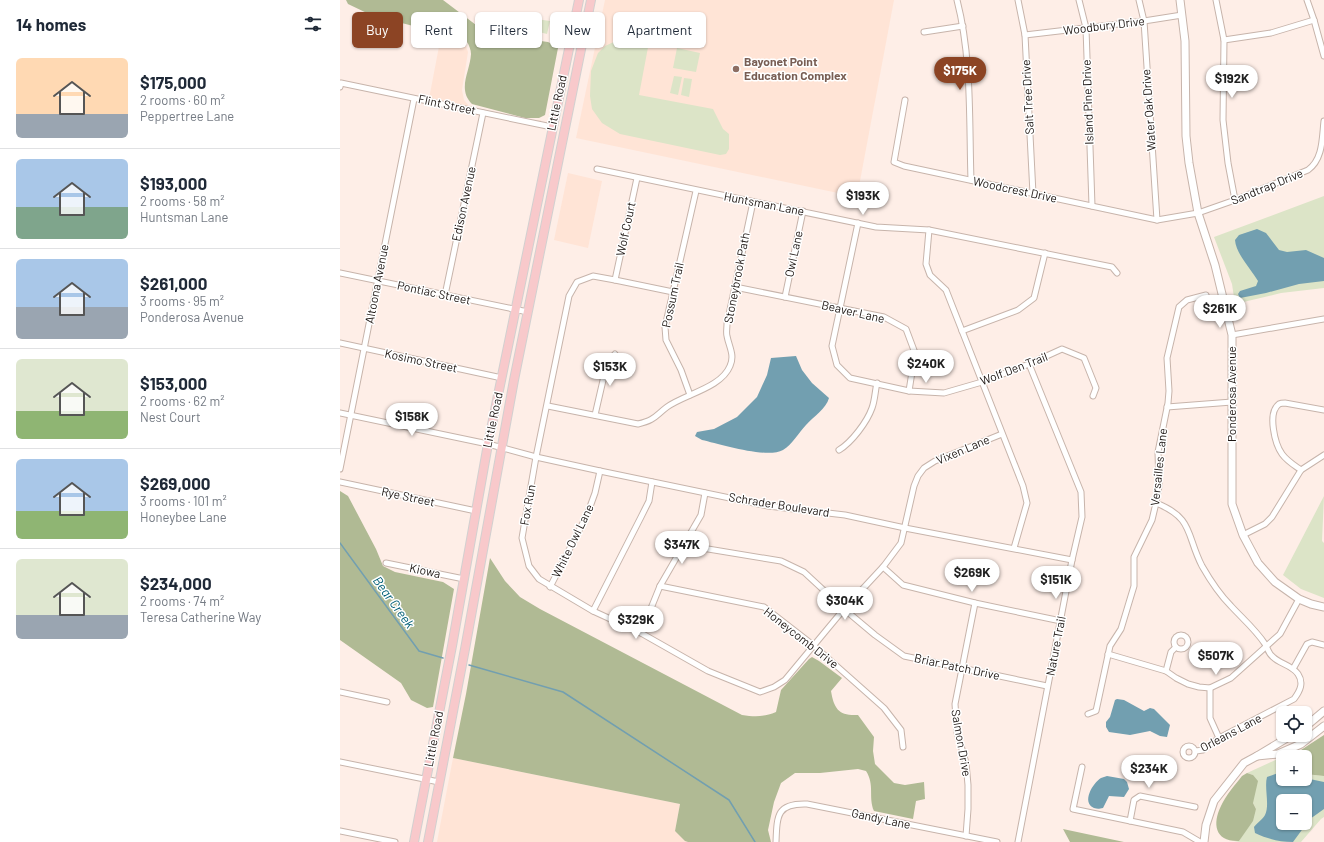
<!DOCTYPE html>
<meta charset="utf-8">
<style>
body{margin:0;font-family:Barlow,sans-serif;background:#f6f6f7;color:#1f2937;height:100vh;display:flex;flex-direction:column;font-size:15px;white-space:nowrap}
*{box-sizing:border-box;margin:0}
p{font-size:13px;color:#747a83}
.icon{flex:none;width:22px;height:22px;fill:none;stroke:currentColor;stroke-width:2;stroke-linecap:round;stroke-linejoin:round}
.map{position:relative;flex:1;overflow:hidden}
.details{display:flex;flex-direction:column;background:#fff;width:340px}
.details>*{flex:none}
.banner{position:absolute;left:12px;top:12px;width:380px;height:36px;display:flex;gap:8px}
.controls{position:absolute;left:936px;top:706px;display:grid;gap:8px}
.controls a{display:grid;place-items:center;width:36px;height:36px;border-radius:6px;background:#fff;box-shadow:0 1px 3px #0004;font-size:20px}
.price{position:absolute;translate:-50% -34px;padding:0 9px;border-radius:14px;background:#fff;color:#222;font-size:13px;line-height:26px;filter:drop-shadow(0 1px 2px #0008)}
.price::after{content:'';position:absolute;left:50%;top:24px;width:12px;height:9px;margin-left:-6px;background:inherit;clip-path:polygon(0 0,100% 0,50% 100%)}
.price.active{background:#8c4424;color:#fff}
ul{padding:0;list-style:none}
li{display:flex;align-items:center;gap:12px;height:100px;padding:0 16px}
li+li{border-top:1px solid #e0e1e3}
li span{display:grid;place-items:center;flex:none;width:112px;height:80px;border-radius:6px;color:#555}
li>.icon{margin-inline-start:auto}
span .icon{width:48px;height:48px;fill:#fffc;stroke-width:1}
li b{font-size:17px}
h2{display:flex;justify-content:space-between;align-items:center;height:48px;padding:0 16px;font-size:17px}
.chip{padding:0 14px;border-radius:6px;background:#fff;box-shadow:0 1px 3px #0004;font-size:14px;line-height:36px}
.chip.active{background:#8c4424;color:#fff}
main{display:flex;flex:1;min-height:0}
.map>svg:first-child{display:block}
.built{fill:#ffe4d6}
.green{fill:#dce4c7;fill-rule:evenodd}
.forest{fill:#b0ba94}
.water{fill:#729fb0;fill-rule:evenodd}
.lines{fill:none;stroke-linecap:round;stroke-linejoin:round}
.stream{stroke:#729fb0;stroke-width:1.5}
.street-casing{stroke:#c7b4ab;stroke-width:7}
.secondary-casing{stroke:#c7b4ab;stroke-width:9}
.primary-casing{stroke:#d2d0d0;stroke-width:10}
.street{stroke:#fff;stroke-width:5}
.secondary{stroke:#fff;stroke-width:7}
.primary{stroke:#f8c9cb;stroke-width:8}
.education-dot{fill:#8d6e63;stroke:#fff;stroke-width:1.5}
.labels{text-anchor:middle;stroke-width:3;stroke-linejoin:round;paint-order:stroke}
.street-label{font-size:12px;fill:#1d1613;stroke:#fff}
.education-label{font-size:12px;font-weight:bold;fill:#785e54;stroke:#fff;text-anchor:start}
.water-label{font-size:13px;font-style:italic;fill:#005f77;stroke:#fff}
</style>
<main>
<section class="details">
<h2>14 homes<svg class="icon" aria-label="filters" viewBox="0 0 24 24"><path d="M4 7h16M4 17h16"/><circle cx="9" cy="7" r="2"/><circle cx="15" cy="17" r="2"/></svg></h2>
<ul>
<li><span style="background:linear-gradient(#ffd9b3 70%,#9aa5b1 0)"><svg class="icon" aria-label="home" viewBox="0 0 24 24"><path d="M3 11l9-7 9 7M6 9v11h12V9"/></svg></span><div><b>$175,000</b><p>2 rooms · 60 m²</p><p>Peppertree Lane</p></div></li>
<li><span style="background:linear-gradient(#a9c7e8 60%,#7fa58c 0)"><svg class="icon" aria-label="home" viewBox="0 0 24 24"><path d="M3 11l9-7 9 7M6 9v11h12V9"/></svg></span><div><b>$193,000</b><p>2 rooms · 58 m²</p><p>Huntsman Lane</p></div></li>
<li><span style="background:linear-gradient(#a9c7e8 60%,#9aa5b1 0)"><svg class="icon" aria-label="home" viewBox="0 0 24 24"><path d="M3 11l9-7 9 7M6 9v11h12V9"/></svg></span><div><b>$261,000</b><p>3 rooms · 95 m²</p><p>Ponderosa Avenue</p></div></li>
<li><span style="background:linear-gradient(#dfe7d0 65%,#8fb573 0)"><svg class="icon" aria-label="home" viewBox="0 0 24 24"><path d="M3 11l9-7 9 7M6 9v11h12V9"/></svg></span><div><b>$153,000</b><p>2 rooms · 62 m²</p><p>Nest Court</p></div></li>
<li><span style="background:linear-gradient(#a9c7e8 65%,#8fb573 0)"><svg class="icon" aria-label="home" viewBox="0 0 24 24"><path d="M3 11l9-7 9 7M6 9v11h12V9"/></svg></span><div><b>$269,000</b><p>3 rooms · 101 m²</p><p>Honeybee Lane</p></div></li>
<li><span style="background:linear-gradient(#dfe7d0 70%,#9aa5b1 0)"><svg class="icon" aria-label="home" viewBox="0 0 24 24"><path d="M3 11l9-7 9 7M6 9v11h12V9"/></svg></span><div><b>$234,000</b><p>2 rooms · 74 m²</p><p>Teresa Catherine Way</p></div></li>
</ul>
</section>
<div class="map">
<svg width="984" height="842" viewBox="0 0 984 842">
<rect width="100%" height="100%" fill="#feeee7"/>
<g class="built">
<polygon points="265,0 554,0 517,197 236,138"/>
<polygon points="101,36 125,44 128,52 122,90 124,100 130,107 185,121 201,120 200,127 88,104"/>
<polygon points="228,173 262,181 248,248 214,240"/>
<polygon points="113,758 340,804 335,831 345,841 348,842 97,842"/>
</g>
<g class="green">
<polygon points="196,19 210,21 207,34 191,30 192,28 196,29"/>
<polygon points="295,40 309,42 299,95 373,109 383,129 389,134 389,149 386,154 380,155 280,134 262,123 252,109 250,96 251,71 258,53 265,46 276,41"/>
<polygon points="337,48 360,53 356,72 333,68"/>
<polygon points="334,76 342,77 338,95 330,93"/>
<polygon points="344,78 352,79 349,97 341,95"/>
<polygon points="984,196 984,288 941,293 895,304 892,284 874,237"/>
<polygon points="984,496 982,541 984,543 984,598 961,589 943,575"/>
<path d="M942 757 943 779H965V774L984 776V817L981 819 961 842H894L899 841 916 809 913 803V775L907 773ZM943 801H965V823H943Z"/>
</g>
<g class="forest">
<path d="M6 0H103L140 28 158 35 208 42 216 46 218 48 205 115 199 118H185L132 104C117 89 130 72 131 54 131 50 129 45 127 42L104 34 31 15 8 4Z"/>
<polygon points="0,491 8,496 36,549 43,566 55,572 103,582 114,589 93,707 87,708 71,700 61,683 0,640"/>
<path d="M150 558 165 581 180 597 200 609 402 715C415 717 424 717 436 712L441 690 469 659 472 657 479 661 502 678 491 691C494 709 499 716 518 715L534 737 533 751 535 764 554 783 565 785 584 782 585 799 576 801 573 819 534 811C528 797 535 785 526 771L518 769 480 773H455L441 783 434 802 428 830 431 842H348L345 841 335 831 340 804 113 758 126 694Z"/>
<polygon points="984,735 984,776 965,774 965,757 943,757 961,750"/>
<path d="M907 773 913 775 918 781 913 803 916 809 913 821 899 841C875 842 872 824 881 806 886 795 895 785 902 776Z"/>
<polygon points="723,829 784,842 730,842"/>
</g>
<g class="water">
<path d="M917 229 926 233 939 250 947 252 966 250 984 258V281L959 284 926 293 900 298 898 294 900 291 916 286 918 281C911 269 896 254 895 240L899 235Z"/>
<path d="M456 356 462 370 472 383 489 398C486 409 474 416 466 425 459 432 452 445 443 450 427 459 380 444 362 440L355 436 357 432 374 429 397 417 417 397 427 375 431 358Z"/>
<polygon points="777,699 784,700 804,711 810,708 814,709 830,725 827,737 820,736 810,731 790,735 769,732 766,727 766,722 770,717 775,700"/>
<path d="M938 773 943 774V779H965V778L984 782V809L970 819 953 842C939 842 928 839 915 833L914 827C917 823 923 819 925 815 930 805 924 788 927 777ZM943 801H965V823H943Z"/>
<path d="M767 776 784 779 787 782 789 789 784 797 769 796 763 808C759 809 757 809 754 808 741 802 753 783 761 778 763 777 765 777 767 776Z"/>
</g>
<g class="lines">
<g class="stream">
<polyline points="0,543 79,651 103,658"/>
<polyline points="129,665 223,692 389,800 415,842"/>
</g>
<g class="street-casing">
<g id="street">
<path d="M617 0C632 58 629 120 631 180"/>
<polyline points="678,0 685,35 693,194"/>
<polyline points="739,0 746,28 752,206"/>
<polyline points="799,0 804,21 817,220"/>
<polyline points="876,0 884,40 883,120 888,163 895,200"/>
<polyline points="967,0 974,20 984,56"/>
<polyline points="584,32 623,26"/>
<polyline points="685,35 804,21 842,15"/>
<polyline points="884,40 931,33 974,20"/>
<polyline points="0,87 1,83 212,127"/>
<path d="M565 100 554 162 564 166 817 220 858 213 895 200 968 170C983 159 982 139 984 121"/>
<polyline points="257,169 536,227 589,230 772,267 777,273"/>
<polyline points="518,223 492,346 497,365 510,378 569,391 604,393 642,382 689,364 722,349 744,358 756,388 753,396"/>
<polyline points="589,230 586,264 590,275 606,290 683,486 687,503 674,548"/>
<polyline points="0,273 188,312"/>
<polyline points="275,280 297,178"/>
<polyline points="395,287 544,317 566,329 575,353 569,391"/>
<polyline points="333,292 275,280 253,276 237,282 229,296 196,457 182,538 189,566 199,579 253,611 301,633 368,671 420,692 434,687 445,680 504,609 543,567 561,543 574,486 578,476 584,468 595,461 662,434"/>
<polyline points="105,295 143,113"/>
<polyline points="445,297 463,211"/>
<polyline points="622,331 678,310 694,298 705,253"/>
<polyline points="892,335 984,319"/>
<polyline points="0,343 162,378"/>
<polyline points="350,395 341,370 326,340 325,327 356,191"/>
<path d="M208 406 298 424C315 420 315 416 327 407 345 394 381 388 390 366 395 355 389 347 387 336 386 333 387 328 387 324L413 202"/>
<polyline points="827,407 892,402"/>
<polyline points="0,413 148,444 196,457 260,471 428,506 505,515 565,528 732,560"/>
<polyline points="255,415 267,363 275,354"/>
<path d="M499 450C512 442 527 422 532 408 535 400 535 391 537 383"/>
<polyline points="0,469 74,99"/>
<path d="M961 470C954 465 947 461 942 454 935 444 927 413 939 404 941 403 943 403 945 403L984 410"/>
<polyline points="0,482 136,511"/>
<path d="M816 503C854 518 846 535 862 566 870 580 879 594 891 606 902 618 916 630 925 644 928 649 928 653 933 657 940 664 952 665 958 674 964 683 960 691 954 699L879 738 863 750 856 751"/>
<polyline points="903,535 925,524 932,517 961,470 984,455"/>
<polyline points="344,545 441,561 464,572 504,609 535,635 564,656 707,686"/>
<polyline points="46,563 124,579"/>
<polyline points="543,567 563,585 635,603 721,621"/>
<polyline points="320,586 424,607 473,645 544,708 561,730 563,747"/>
<polyline points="210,587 247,515 255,493 260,471"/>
<polyline points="253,611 301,517 309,501 312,482"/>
<polyline points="301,633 320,586 361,515 365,493"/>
<circle cx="841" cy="642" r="7"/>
<polyline points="768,654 826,671 836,678 848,684 859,687 870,688 891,678 940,634 959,599"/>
<polyline points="953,669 967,644 972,642 984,645"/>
<polyline points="826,671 831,652 836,647"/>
<polyline points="870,688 870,718 879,738"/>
<polyline points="0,692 47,702"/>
<polyline points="748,714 756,711 770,646 781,629 794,586 794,557 812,520 816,503 819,486 818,452 828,403 829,391 827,358 839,307 847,300 866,295"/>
<circle cx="849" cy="752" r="6"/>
<polyline points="0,762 99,782"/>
<polyline points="742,767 733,809 843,832 860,842"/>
<polyline points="790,821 794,800 800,796 855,807"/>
<polyline points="0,831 55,842"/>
<polyline points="626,836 628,809 628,785 626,763 617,732 615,704 635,603"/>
<path d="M436 842C437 815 437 803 467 804L657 842"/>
<polyline points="678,842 732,560 742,517 741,492 689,364"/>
</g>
</g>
<g class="secondary-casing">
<g id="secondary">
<polyline points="840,0 845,41 846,136 849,163 858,213 875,265 892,335 892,504 903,535 918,563 935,582 959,599 971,604 984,607"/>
<polyline points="965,727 984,711"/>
<polyline points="952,735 917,756 938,754 961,744 984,726"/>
<polyline points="864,842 866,825 874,801 904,763 917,756"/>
</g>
</g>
<g class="primary-casing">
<g id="primary">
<polyline points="74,842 112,646 148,444 239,0"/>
<polyline points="88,842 125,649 174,380 251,0"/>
</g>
</g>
<use href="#street" class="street"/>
<use href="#secondary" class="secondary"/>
<use href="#primary" class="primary"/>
</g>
<circle class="education-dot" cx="396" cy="69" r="4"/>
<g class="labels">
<g class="street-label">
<text transform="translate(764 26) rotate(-7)" y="4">Woodbury Drive</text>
<text transform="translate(688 97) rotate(-93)" y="4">Salt Tree Drive</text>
<text transform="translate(748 102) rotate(-92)" y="4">Island Pine Drive</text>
<text transform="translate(217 103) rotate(-78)" y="4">Little Road</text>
<text transform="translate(107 105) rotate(12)" y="4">Flint Street</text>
<text transform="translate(809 110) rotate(-94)" y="4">Water Oak Drive</text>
<text transform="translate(927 187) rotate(-22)" y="4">Sandtrap Drive</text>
<text transform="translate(675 190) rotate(12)" y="4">Woodcrest Drive</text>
<text transform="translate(124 204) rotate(-78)" y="4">Edison Avenue</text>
<text transform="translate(424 204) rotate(11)" y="4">Huntsman Lane</text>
<text transform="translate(286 229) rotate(-78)" y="4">Wolf Court</text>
<text transform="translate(454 254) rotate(-78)" y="4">Owl Lane</text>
<text transform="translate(397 278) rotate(-79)" y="4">Stoneybrook Path</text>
<text transform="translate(37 284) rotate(-79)" y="4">Altoona Avenue</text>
<text transform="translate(94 293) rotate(12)" y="4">Pontiac Street</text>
<text transform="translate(333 295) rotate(-78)" y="4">Possum Trail</text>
<text transform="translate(513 312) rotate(13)" y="4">Beaver Lane</text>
<text transform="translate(81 361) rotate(12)" y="4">Kosimo Street</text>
<text transform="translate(674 369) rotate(-21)" y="4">Wolf Den Trail</text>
<text transform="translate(892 394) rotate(-90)" y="4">Ponderosa Avenue</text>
<text transform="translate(153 420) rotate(-78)" y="4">Little Road</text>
<text transform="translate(623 450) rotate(-23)" y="4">Vixen Lane</text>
<text transform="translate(819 467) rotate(-84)" y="4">Versailles Lane</text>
<text transform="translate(68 497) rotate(12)" y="4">Rye Street</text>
<text transform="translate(188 505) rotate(-80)" y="4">Fox Run</text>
<text transform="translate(439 505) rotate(9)" y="4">Schrader Boulevard</text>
<text transform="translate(233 541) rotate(-64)" y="4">White Owl Lane</text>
<text transform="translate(85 571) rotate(12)" y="4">Kiowa</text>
<text transform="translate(461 638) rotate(38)" y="4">Honeycomb Drive</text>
<text transform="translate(716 646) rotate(-79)" y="4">Nature Trail</text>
<text transform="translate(617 667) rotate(12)" y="4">Briar Patch Drive</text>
<text transform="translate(891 733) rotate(-28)" y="4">Orleans Lane</text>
<text transform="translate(94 739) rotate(-79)" y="4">Little Road</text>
<text transform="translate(621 743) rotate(80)" y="4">Salmon Drive</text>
<text transform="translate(541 819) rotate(12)" y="4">Gandy Lane</text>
</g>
<g class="education-label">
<text x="404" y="66">Bayonet Point<tspan x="404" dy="14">Education Complex</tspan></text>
</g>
<g class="water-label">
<text transform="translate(54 602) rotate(54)" y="5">Bear Creek</text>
</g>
</g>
</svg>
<div class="controls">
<a><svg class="icon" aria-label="locate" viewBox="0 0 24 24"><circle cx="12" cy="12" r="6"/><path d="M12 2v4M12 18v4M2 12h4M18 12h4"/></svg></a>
<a>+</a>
<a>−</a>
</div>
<b class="price active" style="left:620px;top:91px">$175K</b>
<b class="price" style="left:892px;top:99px">$192K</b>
<b class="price" style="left:523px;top:216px">$193K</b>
<b class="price" style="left:880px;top:329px">$261K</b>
<b class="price" style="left:586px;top:384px">$240K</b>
<b class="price" style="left:270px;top:387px">$153K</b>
<b class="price" style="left:72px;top:437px">$158K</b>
<b class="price" style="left:342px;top:565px">$347K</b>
<b class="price" style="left:632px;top:593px">$269K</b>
<b class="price" style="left:716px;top:600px">$151K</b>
<b class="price" style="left:505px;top:621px">$304K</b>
<b class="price" style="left:296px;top:640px">$329K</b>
<b class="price" style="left:876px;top:676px">$507K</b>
<b class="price" style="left:809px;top:789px">$234K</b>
<div class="banner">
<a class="chip active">Buy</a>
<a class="chip">Rent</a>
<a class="chip">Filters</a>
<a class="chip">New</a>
<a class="chip">Apartment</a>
</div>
</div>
</main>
